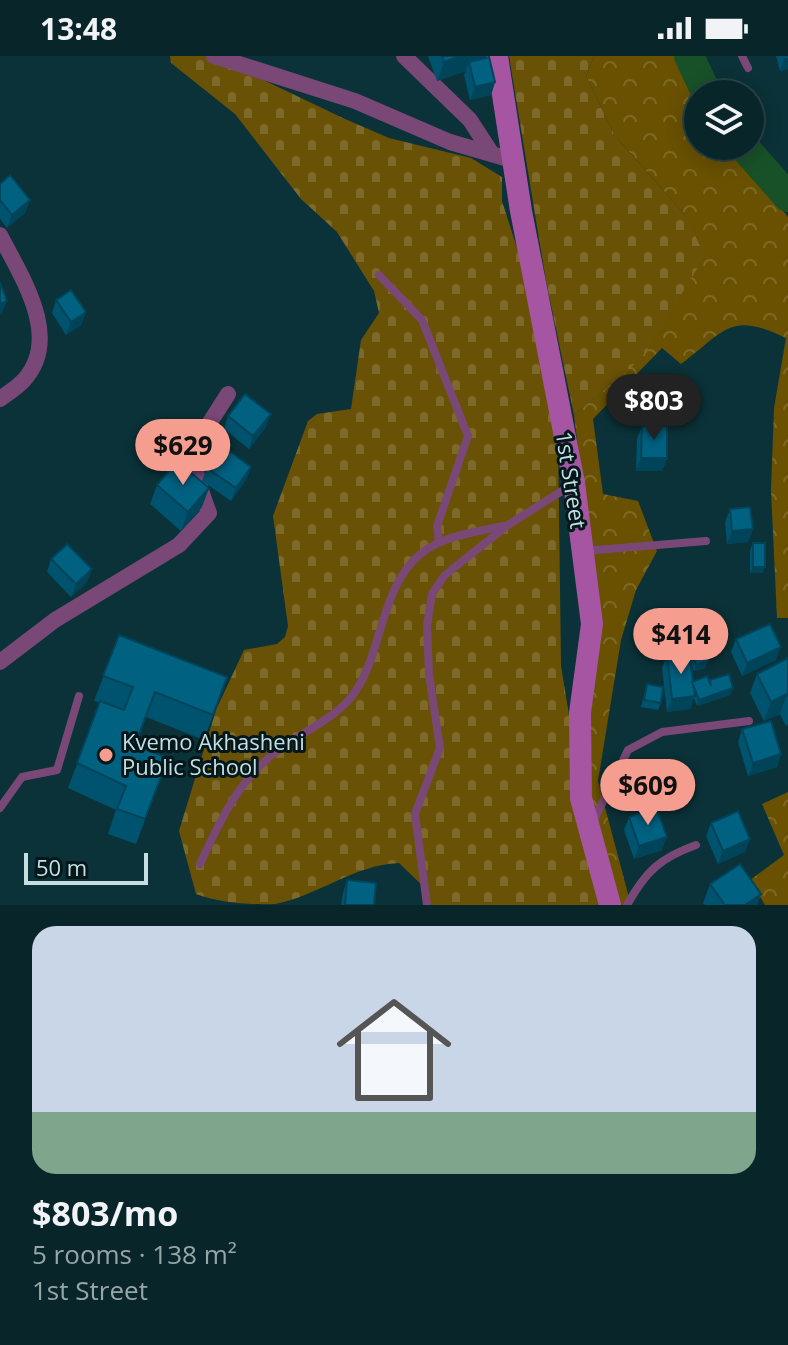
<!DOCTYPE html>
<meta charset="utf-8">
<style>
body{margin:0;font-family:"Open Sans",sans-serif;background:#112e32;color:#f1f3f6;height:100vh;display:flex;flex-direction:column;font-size:30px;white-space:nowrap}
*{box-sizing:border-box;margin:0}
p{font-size:26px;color:#98a5a8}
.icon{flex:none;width:44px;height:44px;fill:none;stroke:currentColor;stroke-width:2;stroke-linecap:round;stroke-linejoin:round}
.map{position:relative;height:849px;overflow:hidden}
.drawer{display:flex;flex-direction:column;background:#08262a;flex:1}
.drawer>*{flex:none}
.tools{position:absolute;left:684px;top:24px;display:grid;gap:16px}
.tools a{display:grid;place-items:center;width:80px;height:80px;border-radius:50%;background:#08262a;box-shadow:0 4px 20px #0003,0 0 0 2px #294347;font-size:40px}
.scale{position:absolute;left:24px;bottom:20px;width:124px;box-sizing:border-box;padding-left:8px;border:4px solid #c4dee2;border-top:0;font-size:22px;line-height:28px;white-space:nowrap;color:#c4dee2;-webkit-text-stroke:6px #04181b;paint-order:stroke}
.price{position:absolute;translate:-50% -68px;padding:0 18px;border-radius:28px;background:#f59d8f;color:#111;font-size:26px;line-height:52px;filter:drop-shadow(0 2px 4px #0008)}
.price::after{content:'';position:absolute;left:50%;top:48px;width:24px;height:18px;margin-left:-12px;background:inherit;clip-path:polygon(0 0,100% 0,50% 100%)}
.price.selected{background:#222;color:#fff}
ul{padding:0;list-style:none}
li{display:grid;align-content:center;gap:16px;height:424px;padding:0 32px}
li span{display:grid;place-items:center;height:248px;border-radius:24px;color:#555}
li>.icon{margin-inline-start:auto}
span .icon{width:144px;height:144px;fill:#fffc;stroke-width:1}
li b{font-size:34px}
.status{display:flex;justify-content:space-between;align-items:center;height:56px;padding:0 40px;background:#08262a;direction:ltr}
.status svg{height:22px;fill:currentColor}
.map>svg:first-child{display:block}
.forest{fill:url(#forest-crowns)}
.cemetery{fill:url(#cemetery-stones)}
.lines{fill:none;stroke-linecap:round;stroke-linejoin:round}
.river{stroke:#185128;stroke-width:30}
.lane{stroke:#7a4877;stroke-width:8}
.street{stroke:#7a4877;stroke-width:16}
.secondary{stroke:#a555a1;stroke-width:22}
.wall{fill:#00536e}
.shaded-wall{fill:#00445a}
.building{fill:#006180;stroke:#00445a;stroke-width:2}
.poi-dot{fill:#f59d8f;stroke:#04181b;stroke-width:3}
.labels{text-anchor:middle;stroke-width:6;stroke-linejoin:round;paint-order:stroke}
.street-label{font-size:22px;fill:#c4dee2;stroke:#04181b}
.poi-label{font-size:22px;fill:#c4dee2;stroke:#04181b;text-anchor:start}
</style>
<div class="status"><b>13:48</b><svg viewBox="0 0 49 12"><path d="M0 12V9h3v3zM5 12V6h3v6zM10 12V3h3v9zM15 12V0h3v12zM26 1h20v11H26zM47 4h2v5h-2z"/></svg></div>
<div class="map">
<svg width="788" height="849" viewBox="0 0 788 849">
<defs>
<pattern id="forest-crowns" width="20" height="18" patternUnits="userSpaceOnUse" patternTransform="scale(2)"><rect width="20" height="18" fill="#695101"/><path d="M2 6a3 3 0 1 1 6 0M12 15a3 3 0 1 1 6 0" fill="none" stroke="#7d6a26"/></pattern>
<pattern id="cemetery-stones" width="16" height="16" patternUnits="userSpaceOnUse" patternTransform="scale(2)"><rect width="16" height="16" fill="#695206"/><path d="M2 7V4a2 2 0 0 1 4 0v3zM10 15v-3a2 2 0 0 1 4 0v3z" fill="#7d6a2a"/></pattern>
</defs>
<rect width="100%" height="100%" fill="#0a3238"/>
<g class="forest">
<path d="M594 0H675L698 41V90H730L788 161V562H777L771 434 774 352 786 282C730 255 726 274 681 308L662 292 593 363 603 438 638 445 657 495 636 534 621 584 598 725 631 849H617L589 739 587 694 600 571 574 359 641 302 685 159 615 80 586 20Z"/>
<polygon points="788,736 788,849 765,849 750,824 784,799 762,748"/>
</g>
<g class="cemetery">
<path d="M170 0H213L345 63 389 82 471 102 502 121V145L526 220 558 377 561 610 600 849H430L425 832 399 807C353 809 318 840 275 848 248 849 221 847 196 838L179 775 216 654 244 594 277 588 285 581 288 570 273 460 308 365 317 358 351 353 361 284 379 257 374 235 337 176 301 143 235 58 171 7Z"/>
<polygon points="509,0 594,0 586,20 615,80 685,159 705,200 641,303 574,359 546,225"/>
</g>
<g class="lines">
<g class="river">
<polyline points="689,0 707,38"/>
<polyline points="743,90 788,141"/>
</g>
<g class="lane">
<polyline points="742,0 748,12"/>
<polyline points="379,219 422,264 468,380 437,470 439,486"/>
<polyline points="583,495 706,485"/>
<polyline points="0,752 22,721 57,714 79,640"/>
<polyline points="593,766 628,694 662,676 749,665"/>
<path d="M200 808C219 767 237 727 273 698 297 678 337 663 355 636 383 595 381 527 423 496 445 479 477 476 503 470"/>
<polyline points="427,849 415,758 440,692 429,618 427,570 432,538 444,520 460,507 508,469 573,428"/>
<path d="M627 849C646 815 660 802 696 789"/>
</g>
<g class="street">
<polyline points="214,0 355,45 450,86 512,104"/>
<polyline points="404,0 470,64 492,98"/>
<path d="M0 179C20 219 63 281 24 324 18 331 8 337 0 343"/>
<path d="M0 606 55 564 179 489 209 457C185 393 193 394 228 338"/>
</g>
<polyline class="secondary" points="497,0 521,155 574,427 592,568 580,657 581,742 610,849"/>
</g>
<g class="wall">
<polygon points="428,0 485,0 484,3 495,26 491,39 470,44 464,19 466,15 437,25"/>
<polygon points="776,0 788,0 788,13 780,15"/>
<polygon points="0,128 30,144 25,157 7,172 0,163"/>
<polygon points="56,244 86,256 81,269 66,279 52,257"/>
<polygon points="658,343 668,346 660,354 655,349"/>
<polygon points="228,360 266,371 249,393 224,373"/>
<polygon points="642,370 667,402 662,415 636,415 637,383"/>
<polygon points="251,411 246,424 231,445 202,425 207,412"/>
<polygon points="157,429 202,451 181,475 150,448"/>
<polygon points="730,453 753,473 748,486 727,488 725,466"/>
<polygon points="753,487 763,517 750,517 750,494"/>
<polygon points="51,503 92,513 87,526 71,541 47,516"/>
<polygon points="119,579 227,621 204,684 146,661 136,690 168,702 136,788 108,778 116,754 68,732 100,647 94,645"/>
<polygon points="736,583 776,604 742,620 731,596"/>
<polygon points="667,599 693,626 709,626 710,624 733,632 730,639 697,650 694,642 690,653 667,656 662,612"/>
<polygon points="693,599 705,612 694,615 691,606"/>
<polygon points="788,602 788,668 786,670 780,658 764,665 750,637 757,618"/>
<polygon points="647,628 661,647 658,654 641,651"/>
<polygon points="742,673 781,698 777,711 748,720 738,686"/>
<polygon points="629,761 662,794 634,803 624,774"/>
<polygon points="711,767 750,783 745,796 718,808 706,780"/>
<polygon points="347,824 374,849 341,849 343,837"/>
<polygon points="710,828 761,838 757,849 705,849 703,847"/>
</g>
<g class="shaded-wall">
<polygon points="461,0 485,0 482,9 469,6 466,15 437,25 444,6"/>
<polygon points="784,2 788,2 788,13 780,15"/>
<polygon points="495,26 491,39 470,44 475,31"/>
<polygon points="30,144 25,157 7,172 12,159"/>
<polygon points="7,245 2,258 0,259 0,248"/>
<polygon points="86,256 81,269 66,279 71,266"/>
<polygon points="671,339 668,346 660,354 663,347"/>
<polygon points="271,358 266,371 249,393 253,380"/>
<polygon points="641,402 667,402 662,415 636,415"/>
<polygon points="251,411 246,424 231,445 236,432"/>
<polygon points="209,432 202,451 181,475 188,456"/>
<polygon points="753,473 748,486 727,488 732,475"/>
<polygon points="753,511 765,511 763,517 750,517"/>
<polygon points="92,513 87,526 71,541 76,528"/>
<polygon points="781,591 776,604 742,620 747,607"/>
<polygon points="708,605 705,612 694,615 696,609"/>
<polygon points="733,632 730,639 697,650 699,644"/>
<polygon points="787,638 780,658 764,665 771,646"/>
<polygon points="695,640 690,653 667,656 672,643"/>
<polygon points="781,698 777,711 748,720 753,707"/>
<polygon points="667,781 662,794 634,803 639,790"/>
<polygon points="750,783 745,796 718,808 723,795"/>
<polygon points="761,838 757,849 745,849"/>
</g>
<g class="building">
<polygon points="442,0 461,0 444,6"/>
<polygon points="489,1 495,26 475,31 469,6"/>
<polygon points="10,119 30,144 12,159 0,144 0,128"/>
<polygon points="0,226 7,245 0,248"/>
<polygon points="71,234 86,256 71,266 56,244"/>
<polygon points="666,334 671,339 663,347 658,343"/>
<polygon points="245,338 271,358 253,380 228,360"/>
<polygon points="642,370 667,370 667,402 641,402"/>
<polygon points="222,390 251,411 236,432 207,412"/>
<polygon points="177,405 209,432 188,456 157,429"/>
<polygon points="750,451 753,473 732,475 730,453"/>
<rect x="753" y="487" width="12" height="24"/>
<polygon points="67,488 92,513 76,528 51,503"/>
<polygon points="770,568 781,591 747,607 736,583"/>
<polygon points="119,579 227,621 213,659 155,636 135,689 168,702 145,763 117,753 126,730 77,707 100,645 124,654 133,631 103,620"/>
<polygon points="689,596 695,640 672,643 667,599"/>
<polygon points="705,596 708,605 696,609 693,599"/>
<polygon points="788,602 788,641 787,638 771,646 757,618"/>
<polygon points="729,618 733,632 699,644 692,626 707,620 711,630 710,624"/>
<polygon points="647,628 663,631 661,647 644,644"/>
<polygon points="771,665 781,698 753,707 742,673"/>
<polygon points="656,751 667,781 639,790 629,761"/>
<polygon points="738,755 750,783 723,795 711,767"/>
<polygon points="740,808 761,838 745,849 725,849 710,828"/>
<polygon points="347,824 376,827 374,849 345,849"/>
</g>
<circle class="poi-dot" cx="106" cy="699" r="8"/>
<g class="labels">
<g class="street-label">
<text transform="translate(571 424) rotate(81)" y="8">1st Street</text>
</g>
<g class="poi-label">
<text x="122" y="694">Kvemo Akhasheni<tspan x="122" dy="25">Public School</tspan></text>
</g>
</g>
</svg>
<div class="tools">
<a><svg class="icon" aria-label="layers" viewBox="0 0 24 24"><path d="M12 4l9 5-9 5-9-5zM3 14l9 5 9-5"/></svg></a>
</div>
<div class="scale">50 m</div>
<b class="price selected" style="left:654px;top:386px">$803</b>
<b class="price" style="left:183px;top:431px">$629</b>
<b class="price" style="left:681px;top:620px">$414</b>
<b class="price" style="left:648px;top:771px">$609</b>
</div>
<section class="drawer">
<ul>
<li><span style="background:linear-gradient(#c9d6e8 75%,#7fa58c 0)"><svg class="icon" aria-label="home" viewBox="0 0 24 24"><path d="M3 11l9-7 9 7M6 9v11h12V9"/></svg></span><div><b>$803/mo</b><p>5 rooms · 138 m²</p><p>1st Street</p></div></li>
</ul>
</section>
